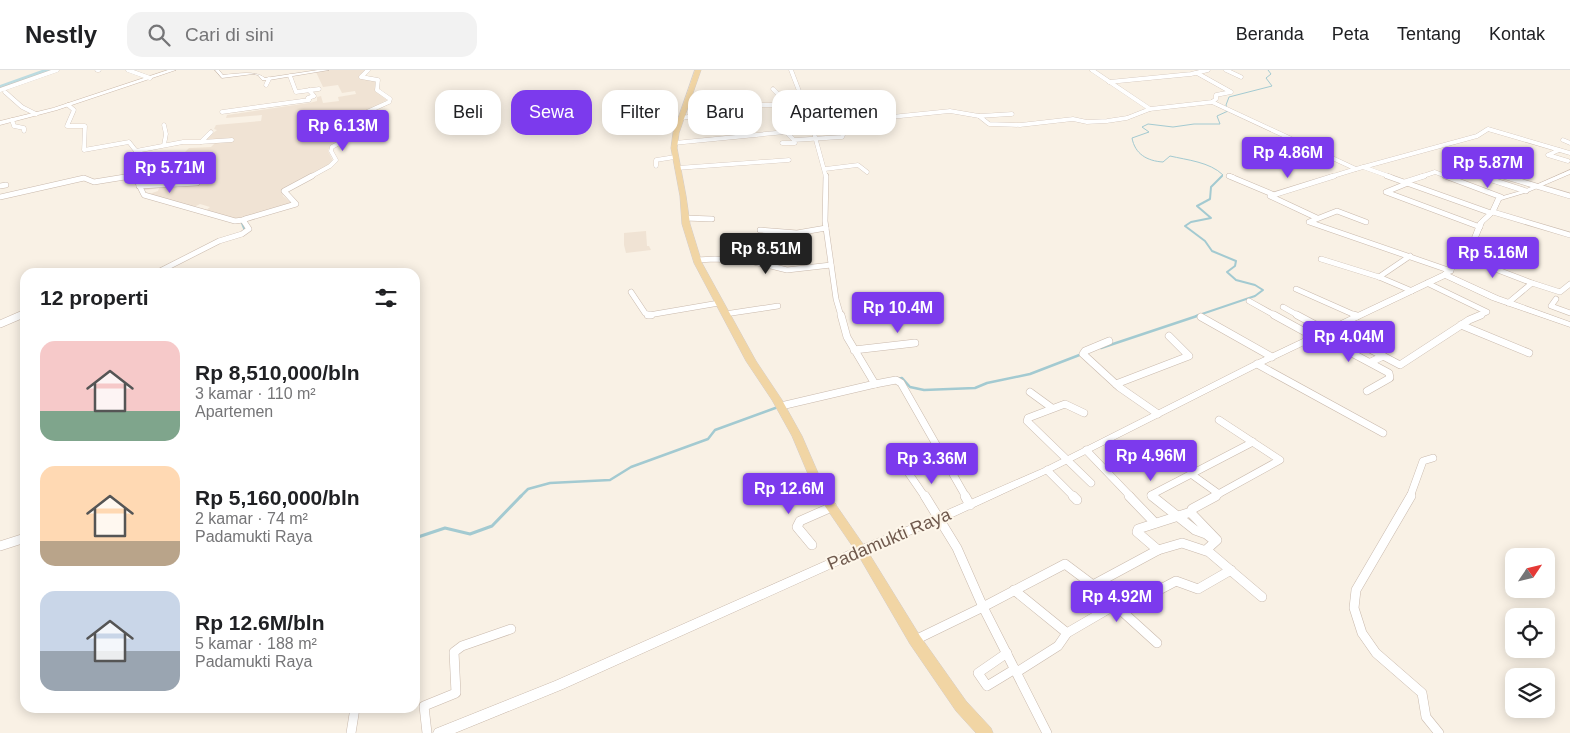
<!DOCTYPE html>
<html lang="id">
<meta charset="utf-8">
<style>
body{margin:0;font-family:Helvetica,sans-serif;background:#f2f2f2;color:#202124;height:100vh;display:flex;flex-direction:column;font-size:19px;white-space:nowrap}
*{box-sizing:border-box;margin:0}
p{font-size:16px;color:#757577}
.icon{flex:none;width:28px;height:28px;fill:none;stroke:currentColor;stroke-width:2;stroke-linecap:round;stroke-linejoin:round}
.map{position:relative;flex:1;overflow:hidden}
.drawer{position:absolute;left:20px;top:198px;width:400px;height:445px;display:flex;flex-direction:column;background:#fff;border-radius:15px;box-shadow:0 2px 12px #0003}
.drawer>*{flex:none}
.banner{position:absolute;left:435px;top:20px;width:475px;height:45px;display:flex;gap:10px}
.needle{width:32px;rotate:55deg}
.buttons{position:absolute;left:1505px;top:478px;display:grid;gap:10px}
.buttons a{display:grid;place-items:center;width:50px;height:50px;border-radius:10px;background:#fff;box-shadow:0 2px 12px #0003;font-size:25px}
.price{position:absolute;translate:-50% -42px;padding:0 11px;border-radius:5px;background:#7c3aed;color:#fff;font-size:16px;line-height:32px;filter:drop-shadow(0 1px 2px #0008)}
.price::after{content:'';position:absolute;left:50%;top:30px;width:15px;height:11px;margin-left:-8px;background:inherit;clip-path:polygon(0 0,100% 0,50% 100%)}
.price.selected{background:#222;color:#fff}
ul{padding:0;list-style:none}
li{display:flex;align-items:center;gap:15px;height:125px;padding:0 20px}
li span{display:grid;place-items:center;flex:none;width:140px;height:100px;border-radius:15px;color:#555}
li>.icon{margin-inline-start:auto}
span .icon{width:60px;height:60px;fill:#fffc;stroke-width:1}
li b{font-size:21px}
h2{display:flex;justify-content:space-between;align-items:center;height:60px;padding:0 20px;font-size:21px}
.tag{padding:0 18px;border-radius:15px;background:#fff;box-shadow:0 2px 12px #0003;font-size:18px;line-height:45px}
.tag.selected{background:#7c3aed;color:#fff}
header{display:flex;align-items:center;gap:30px;box-sizing:border-box;height:70px;padding:0 25px;background:#fff;border-bottom:1px solid #e0e0e0}
header strong{font-size:24px}
nav{display:flex;gap:28px;margin-inline-start:auto;font-size:18px}
.search{width:350px;height:45px;background:#f2f2f2;display:flex;align-items:center;gap:12px;box-sizing:border-box;padding:0 18px;border-radius:15px;color:#757577;font-size:19px}
.map>svg:first-child{display:block}
.residential{fill:#f0e3d4}
.lines{fill:none;stroke-linecap:round;stroke-linejoin:round}
.stream-far3{stroke:#a3cad1;stroke-width:1}
.stream-far2{stroke:#a3cad1;stroke-width:2}
.stream-far1{stroke:#a3cad1;stroke-width:2.5}
.stream{stroke:#a3cad1;stroke-width:3}
.river{fill:#bcdbe0;fill-rule:evenodd}
.minor-far3-casing{stroke:#c9b9ac;stroke-width:4.5}
.minor-far2-casing{stroke:#c9b9ac;stroke-width:6}
.minor-far1-casing{stroke:#c9b9ac;stroke-width:8}
.minor-casing{stroke:#c9b9ac;stroke-width:10}
.tertiary-casing{stroke:#c9b9ac;stroke-width:1}
.secondary-casing{stroke:#ccbaab;stroke-width:1}
.primary-casing{stroke:#d4cdca;stroke-width:1}
.minor-far3{stroke:#fff;stroke-width:4}
.minor-far2{stroke:#fff;stroke-width:5}
.minor-far1{stroke:#fff;stroke-width:7}
.minor{stroke:#fff;stroke-width:9}
.tertiary{fill:#fff;fill-rule:evenodd}
.secondary{fill:#fff;fill-rule:evenodd}
.primary{fill:#f1d5a4;fill-rule:evenodd}
.labels{text-anchor:middle;stroke-width:4;stroke-linejoin:round;paint-order:stroke}
.street-label{font-size:18px;fill:#6f594d;stroke:#fdf6ea}
</style>
<header>
<strong>Nestly</strong>
<div class="search"><svg class="icon" aria-label="search" viewBox="0 0 24 24"><circle cx="10" cy="10" r="6"/><path d="M15 15l6 6"/></svg>Cari di sini</div>
<nav><a>Beranda</a><a>Peta</a><a>Tentang</a><a>Kontak</a></nav>
</header>
<div class="map">
<svg width="1570" height="663" viewBox="0 0 1570 663">
<rect width="100%" height="100%" fill="#f9f1e5"/>
<g class="residential">
<polygon points="330,0 366,0 359,7 375,11 375,20 387,30 356,46 362,54 362,58 330,76 328,81 333,91 330,94 282,121 283,126 291,133 239,150 205,141 210,137 200,134 194,137 149,124 158,121 159,118 145,120 139,112 143,104 157,102 166,87 184,83 189,78 211,77 216,72 204,70 217,60 214,59 216,55 261,51 262,45 226,48 227,45 309,33 317,31 317,27 321,26 323,33 339,31 338,27 356,24 355,21 342,23 338,15 323,17 316,2"/>
<polygon points="646,161 647,176 649,176 651,180 626,183 624,175 624,163"/>
</g>
<g class="lines">
<path class="stream-far3" d="M1221 107 1223 105C1210 92 1187 90 1170 86L1163 92C1147 91 1135 84 1132 68L1149 62 1142 57 1148 54 1173 57 1194 54H1220L1217 46 1228 41 1226 35 1229 27 1272 16 1266 8 1271 4 1268 0"/>
<g class="stream-far2">
<polyline points="241,151 245,161"/>
<polyline points="1196,246 1255,226 1263,220 1255,215 1236,210 1227,202 1235,196 1236,191 1212,181 1205,171 1185,156 1191,152 1211,148 1197,136 1210,129 1211,117 1222,106"/>
</g>
<g class="stream-far1">
<polyline points="1101,278 1200,245"/>
<polyline points="897,309 902,308 910,317 924,320 975,318 987,313 1030,304 1082,284"/>
<polyline points="520,427 528,419 550,413 610,410 631,397 708,369 715,360 778,337"/>
</g>
<polyline class="stream" points="415,468 445,458 470,464 492,456 521,426"/>
<polygon class="river" points="42,0 53,0 0,19 0,15"/>
<g class="minor-far3-casing">
<g id="minor-far3">
<polyline points="97,0 99,0"/>
<polyline points="128,0 150,8"/>
<polyline points="791,0 811,52 826,107"/>
<polyline points="1092,0 1150,39"/>
<polyline points="1226,0 1241,7"/>
<polyline points="290,6 296,22 319,19"/>
<polyline points="1109,12 1191,4 1208,0"/>
<polyline points="266,15 269,9"/>
<polyline points="773,19 789,35"/>
<polyline points="0,20 57,0"/>
<polyline points="5,22 22,37 36,44"/>
<polyline points="1212,32 1356,99 1477,66 1488,59 1570,83"/>
<polyline points="68,35 74,40 67,56 85,56 84,80 129,72 136,81 183,72 201,72 211,62"/>
<polyline points="222,42 309,30 308,28 314,26 309,20"/>
<polyline points="979,46 1012,44"/>
<polyline points="682,48 756,35 789,35 836,39 891,47 950,41 979,46 989,54 1020,55 1073,49 1087,52 1107,51 1127,48 1150,39 1212,32 1216,29 1216,25 1231,22 1197,3"/>
<polyline points="12,50 14,56 24,58 24,61"/>
<polyline points="164,55 166,64 164,75"/>
<polyline points="813,61 862,54 882,46"/>
<polyline points="1563,70 1570,73"/>
<polyline points="201,72 232,70"/>
<polyline points="674,73 786,62 794,70"/>
<polyline points="782,73 795,73 794,70 842,67 843,65 839,57"/>
<polyline points="1559,80 1548,85 1568,91"/>
<polyline points="136,81 135,99 141,103 140,107"/>
<polyline points="656,96 656,90 675,87"/>
<polyline points="1363,97 1391,107"/>
<polyline points="677,98 789,90"/>
<polyline points="825,99 858,95 867,102"/>
<polyline points="1463,100 1484,107"/>
<polyline points="1491,102 1508,107"/>
<polyline points="1229,106 1233,107"/>
<polyline points="123,107 141,104"/>
<polyline points="310,107 330,96 336,90 331,81 332,77 364,60 365,54 358,46 389,32 390,29 377,20 378,10 361,7 368,0"/>
<polyline points="1330,107 1356,99"/>
<polyline points="1420,107 1435,102 1448,107"/>
</g>
</g>
<g class="minor-far2-casing">
<g id="minor-far2">
<polyline points="140,106 138,113 144,125 235,151 243,150"/>
<polyline points="826,106 825,151 836,229 841,246"/>
<polyline points="1229,106 1272,124"/>
<polyline points="1387,106 1491,143"/>
<polyline points="1445,106 1501,127"/>
<polyline points="1480,106 1526,121"/>
<polyline points="1503,106 1570,126"/>
<polyline points="1405,112 1424,106"/>
<polyline points="1408,113 1386,122 1480,157"/>
<polyline points="0,116 6,115"/>
<polyline points="139,116 197,113"/>
<polyline points="0,127 84,108 94,112 131,106"/>
<polyline points="1493,142 1570,165"/>
<polyline points="685,148 712,149"/>
<polyline points="1317,148 1270,126 1334,106"/>
<polyline points="1366,152 1337,141 1309,152 1451,201"/>
<polyline points="760,160 797,163 826,158"/>
<polyline points="1464,187 1532,213 1508,233"/>
<polyline points="1321,189 1379,207 1412,221"/>
<polyline points="697,190 715,189 754,192 787,200 831,195"/>
<polyline points="158,202 219,171 242,164 249,159 243,150 245,149 296,134 284,121 312,106"/>
<polyline points="1379,207 1410,186"/>
<polyline points="1427,213 1487,242 1478,246"/>
<polyline points="1532,213 1560,222 1570,214"/>
<polyline points="1296,219 1357,246"/>
<polyline points="631,222 645,243 649,245 719,233"/>
<polyline points="1556,229 1551,236 1570,243"/>
<polyline points="1249,231 1276,246"/>
<polyline points="1283,237 1299,246"/>
<polyline points="725,244 778,236"/>
<polyline points="18,246 25,243"/>
</g>
</g>
<g class="minor-far1-casing">
<g id="minor-far1">
<polyline points="648,245 651,245"/>
<polyline points="841,245 847,267 875,314 896,310 901,313 966,427"/>
<polyline points="1274,245 1314,267"/>
<polyline points="1297,245 1327,261"/>
<polyline points="1354,245 1357,246"/>
<polyline points="1201,247 1272,287"/>
<polyline points="0,254 21,245"/>
<polyline points="1461,255 1529,283"/>
<polyline points="1332,259 1383,286 1371,292"/>
<polyline points="1318,265 1389,303 1390,308 1367,321"/>
<polyline points="1109,271 1085,281 1083,284 1119,317 1158,344"/>
<polyline points="854,280 915,273"/>
<polyline points="1383,286 1400,295 1469,250 1481,245"/>
<polyline points="1257,294 1383,363"/>
<polyline points="1116,314 1189,286 1169,266"/>
<polyline points="1030,322 1052,338"/>
<polyline points="781,336 875,314"/>
<polyline points="1084,343 1065,334 1028,348 1027,351 1091,413"/>
<polyline points="1086,380 1131,427"/>
<polyline points="903,395 925,427"/>
<polyline points="1047,400 1074,427"/>
<polyline points="1191,404 1219,424"/>
<polyline points="1154,427 1151,425 1253,372"/>
<polyline points="1213,427 1280,390 1219,350"/>
<polyline points="1410,427 1423,391 1433,388"/>
</g>
</g>
<g class="minor-casing">
<g id="minor">
<polyline points="925,426 957,478 983,537 1065,494 1093,515 1158,480 1137,462 1138,459 1191,442"/>
<polyline points="965,426 970,435"/>
<polyline points="1073,426 1077,430"/>
<polyline points="1129,426 1155,453"/>
<polyline points="1152,426 1195,460 1206,464 1215,471"/>
<polyline points="1411,426 1356,520 1354,538 1362,563 1376,583 1422,623 1426,647 1439,663"/>
<polyline points="812,475 797,457 800,451 832,437"/>
<polyline points="0,476 25,468"/>
<polyline points="1158,480 1182,473 1209,482 1262,527"/>
<polyline points="1206,480 1217,470 1192,444 1192,439 1216,426"/>
<polyline points="1093,515 1157,573"/>
<polyline points="1014,520 1067,563 1115,535"/>
<polyline points="1121,540 1176,511 1198,519 1231,500"/>
<polyline points="915,570 983,537 1047,663"/>
<polyline points="1007,583 978,603 987,616 1015,599"/>
<polyline points="1017,602 1058,576 1067,563"/>
<polyline points="351,663 355,638"/>
<polyline points="427,663 424,636 456,623 454,582 462,576 511,559"/>
</g>
</g>
<g class="tertiary-casing">
<g id="tertiary">
<path d="M215 0H219L223 5C237 4 255 0 265 8L318 0H329L269 10H262L258 5 253 4 222 8Z"/>
<polygon points="1570,100 1570,104 1528,122 1501,130 1495,143 1484,153 1475,175 1460,194 1450,204 1498,226 1570,252 1570,257 1492,230 1445,208 1260,296 1050,402 944,451 865,483 563,619 455,663 433,663 435,659 555,611 857,477 936,445 1044,398 1254,292 1442,203 1456,192 1469,175 1478,152 1490,141 1496,128 1524,120"/>
</g>
</g>
<g class="secondary-casing">
<polygon id="secondary" points="168,0 176,0 57,40 0,55 0,51 53,38"/>
</g>
<g class="primary-casing">
<polygon id="primary" points="695,0 701,0 679,63 677,78 686,126 690,154 702,193 756,291 782,330 802,366 825,419 865,477 920,566 966,631 991,658 993,663 976,663 956,641 910,574 857,483 816,423 792,366 772,330 746,291 694,193 682,154 680,126 671,78 673,63"/>
</g>
<use href="#minor-far3" class="minor-far3"/>
<use href="#minor-far2" class="minor-far2"/>
<use href="#minor-far1" class="minor-far1"/>
<use href="#minor" class="minor"/>
<use href="#tertiary" class="tertiary"/>
<use href="#secondary" class="secondary"/>
<use href="#primary" class="primary"/>
</g>
<g class="labels">
<g class="street-label">
<text transform="translate(889 469) rotate(-23)" y="6">Padamukti Raya</text>
</g>
</g>
</svg>
<div class="buttons">
<a><svg class="needle" viewBox="-14 -14 28 28"><path d="M0-13l5 13h-10z" fill="#e53935"/><path d="M0 13l5-13h-10z" fill="#757577"/></svg></a>
<a><svg class="icon" aria-label="locate" viewBox="0 0 24 24"><circle cx="12" cy="12" r="6"/><path d="M12 2v4M12 18v4M2 12h4M18 12h4"/></svg></a>
<a><svg class="icon" aria-label="layers" viewBox="0 0 24 24"><path d="M12 4l9 5-9 5-9-5zM3 14l9 5 9-5"/></svg></a>
</div>
<b class="price" style="left:343px;top:82px">Rp 6.13M</b>
<b class="price" style="left:1288px;top:109px">Rp 4.86M</b>
<b class="price" style="left:1488px;top:119px">Rp 5.87M</b>
<b class="price" style="left:170px;top:124px">Rp 5.71M</b>
<b class="price selected" style="left:766px;top:205px">Rp 8.51M</b>
<b class="price" style="left:1493px;top:209px">Rp 5.16M</b>
<b class="price" style="left:898px;top:264px">Rp 10.4M</b>
<b class="price" style="left:1349px;top:293px">Rp 4.04M</b>
<b class="price" style="left:1151px;top:412px">Rp 4.96M</b>
<b class="price" style="left:932px;top:415px">Rp 3.36M</b>
<b class="price" style="left:789px;top:445px">Rp 12.6M</b>
<b class="price" style="left:1117px;top:553px">Rp 4.92M</b>
<div class="banner">
<a class="tag">Beli</a>
<a class="tag selected">Sewa</a>
<a class="tag">Filter</a>
<a class="tag">Baru</a>
<a class="tag">Apartemen</a>
</div>
<section class="drawer">
<h2>12 properti<svg class="icon" aria-label="filters" viewBox="0 0 24 24"><path d="M4 7h16M4 17h16"/><circle cx="9" cy="7" r="2"/><circle cx="15" cy="17" r="2"/></svg></h2>
<ul>
<li><span style="background:linear-gradient(#f6c9c9 70%,#7fa58c 0)"><svg class="icon" aria-label="home" viewBox="0 0 24 24"><path d="M3 11l9-7 9 7M6 9v11h12V9"/></svg></span><div><b>Rp 8,510,000/bln</b><p>3 kamar · 110 m²</p><p>Apartemen</p></div></li>
<li><span style="background:linear-gradient(#ffd9b3 75%,#b9a48a 0)"><svg class="icon" aria-label="home" viewBox="0 0 24 24"><path d="M3 11l9-7 9 7M6 9v11h12V9"/></svg></span><div><b>Rp 5,160,000/bln</b><p>2 kamar · 74 m²</p><p>Padamukti Raya</p></div></li>
<li><span style="background:linear-gradient(#c9d6e8 60%,#9aa5b1 0)"><svg class="icon" aria-label="home" viewBox="0 0 24 24"><path d="M3 11l9-7 9 7M6 9v11h12V9"/></svg></span><div><b>Rp 12.6M/bln</b><p>5 kamar · 188 m²</p><p>Padamukti Raya</p></div></li>
</ul>
</section>
</div>
